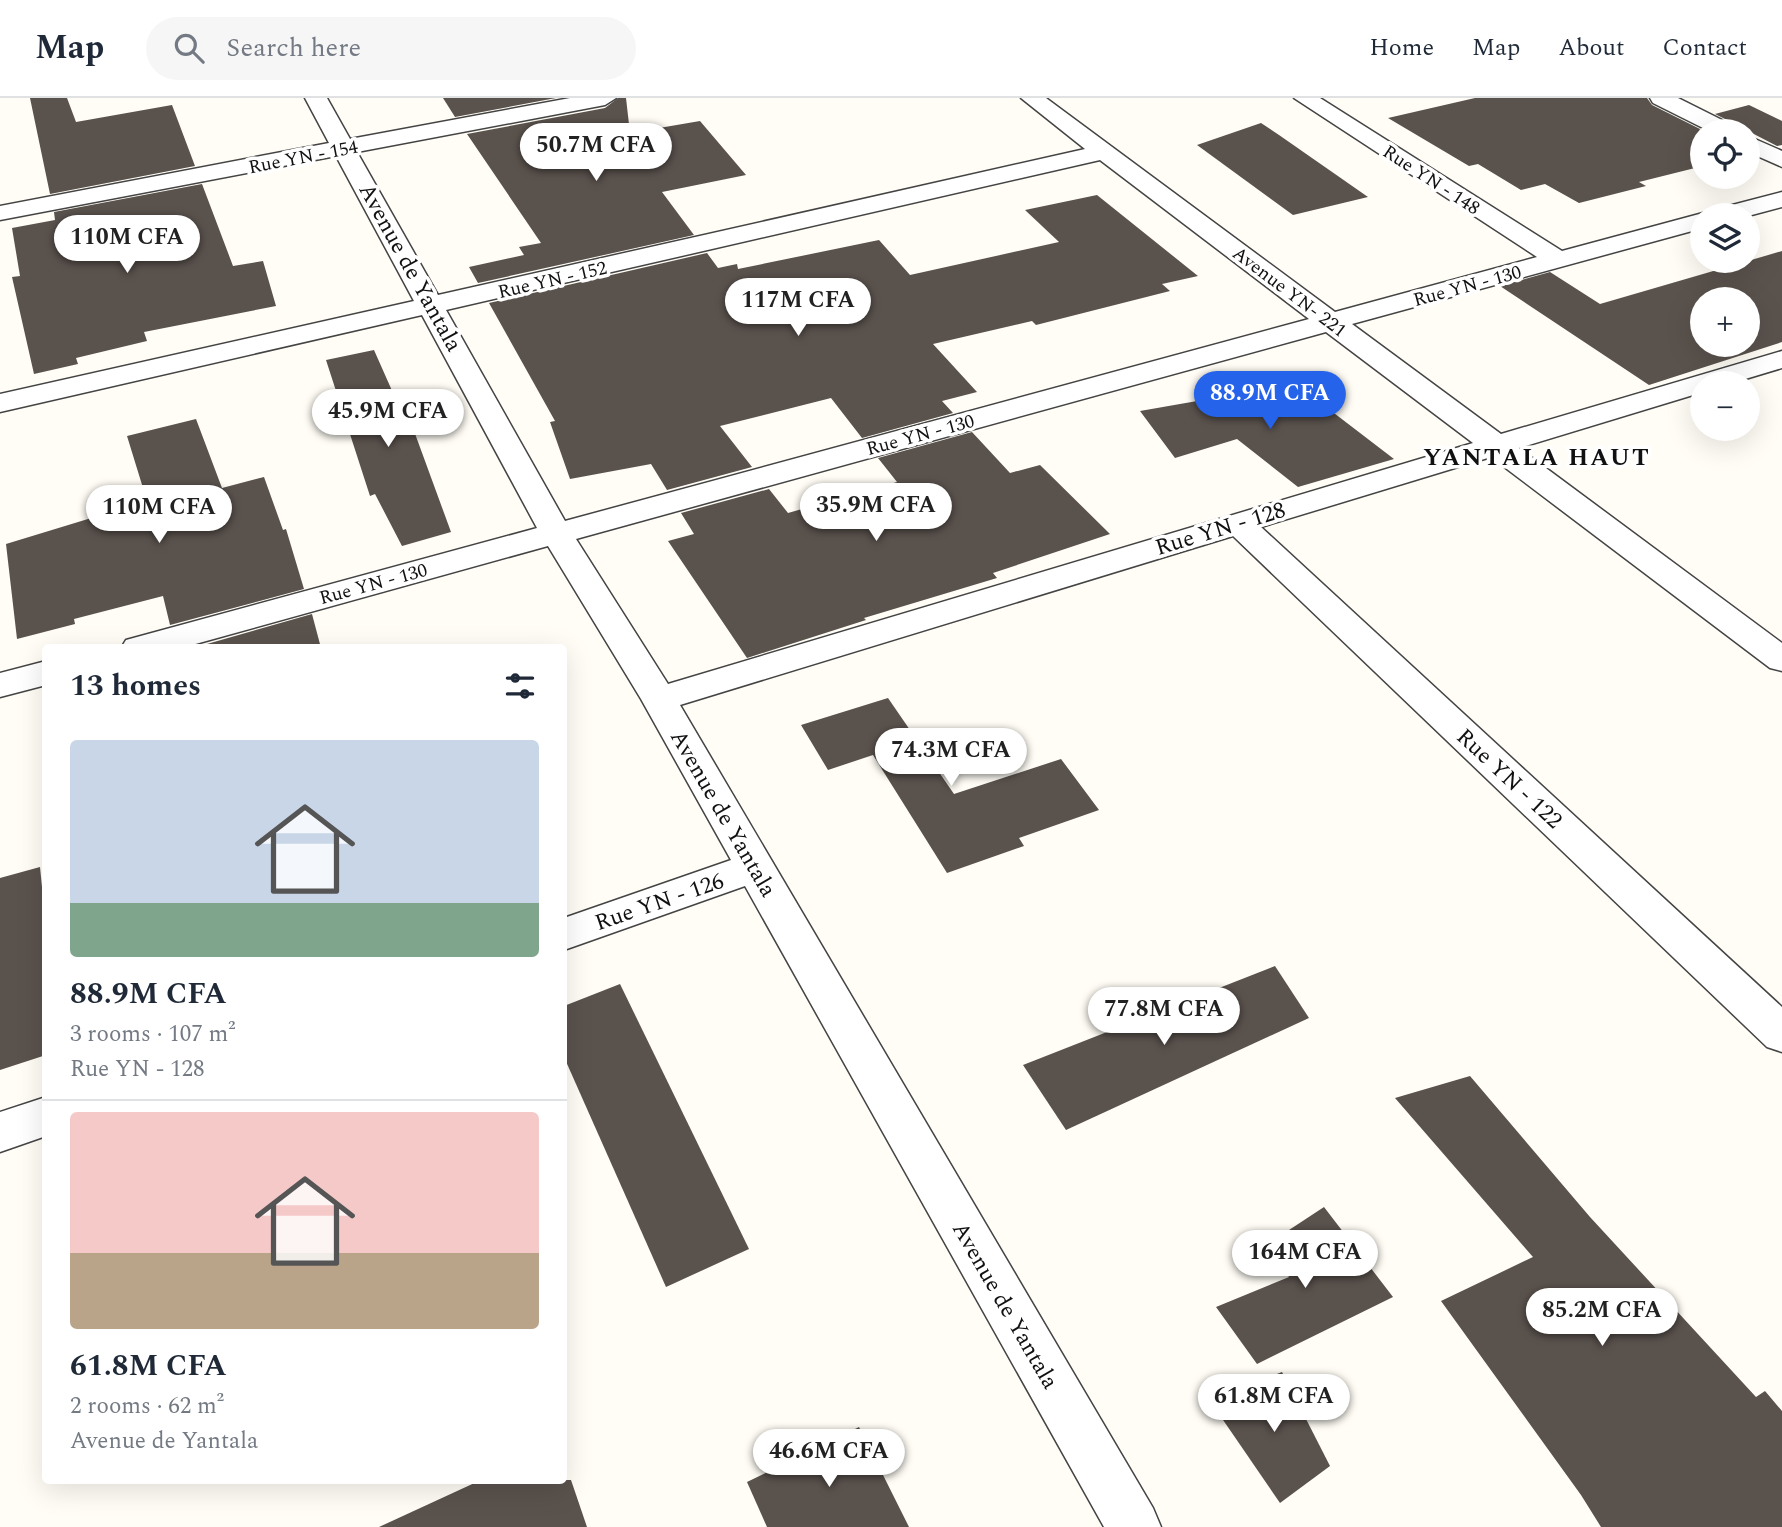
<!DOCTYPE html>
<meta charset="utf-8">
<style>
body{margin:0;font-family:Spectral,serif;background:#f6f6f7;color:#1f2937;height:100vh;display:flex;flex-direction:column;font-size:26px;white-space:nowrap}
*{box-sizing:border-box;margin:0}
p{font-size:23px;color:#747a83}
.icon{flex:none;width:38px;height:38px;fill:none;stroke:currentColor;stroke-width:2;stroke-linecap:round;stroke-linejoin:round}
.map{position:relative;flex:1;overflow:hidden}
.drawer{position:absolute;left:42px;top:546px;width:525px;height:840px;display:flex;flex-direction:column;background:#fff;border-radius:7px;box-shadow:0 7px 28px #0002}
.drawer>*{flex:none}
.controls{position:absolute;left:1690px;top:21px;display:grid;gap:14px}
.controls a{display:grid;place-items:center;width:70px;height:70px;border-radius:50%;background:#fff;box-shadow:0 7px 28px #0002;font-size:35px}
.price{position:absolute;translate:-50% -60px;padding:0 16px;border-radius:24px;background:#fff;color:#222;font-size:23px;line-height:46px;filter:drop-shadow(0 2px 4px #0008)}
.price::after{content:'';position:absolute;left:50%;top:42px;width:21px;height:16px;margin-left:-10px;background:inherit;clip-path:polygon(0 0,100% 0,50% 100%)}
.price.active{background:#2563eb;color:#fff}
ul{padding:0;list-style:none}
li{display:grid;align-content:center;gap:14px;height:371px;padding:0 28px}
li+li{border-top:2px solid #e0e1e3}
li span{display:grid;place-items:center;height:217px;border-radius:7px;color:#555}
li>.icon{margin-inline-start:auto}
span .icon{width:126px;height:126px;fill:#fffc;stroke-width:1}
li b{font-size:30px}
h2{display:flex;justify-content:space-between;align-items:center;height:84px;padding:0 28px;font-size:30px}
header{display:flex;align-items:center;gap:42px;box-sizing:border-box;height:98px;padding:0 35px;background:#fff;border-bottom:2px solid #e0e1e3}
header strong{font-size:33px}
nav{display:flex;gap:38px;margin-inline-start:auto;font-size:24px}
.search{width:490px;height:63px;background:#f6f6f7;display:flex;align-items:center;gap:18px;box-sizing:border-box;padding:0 24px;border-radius:38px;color:#747a83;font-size:26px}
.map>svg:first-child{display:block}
.building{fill:#5a524d;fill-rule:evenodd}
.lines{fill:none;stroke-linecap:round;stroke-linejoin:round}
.street-casing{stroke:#444;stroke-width:3}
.street{fill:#fff;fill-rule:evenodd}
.labels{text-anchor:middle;stroke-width:7;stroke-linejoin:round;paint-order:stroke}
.far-street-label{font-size:19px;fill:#111;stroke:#fff}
.street-label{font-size:23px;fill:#111;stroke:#fff}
.far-district-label{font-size:24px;font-weight:bold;letter-spacing:2px;fill:#111;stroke:#fff}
</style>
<header>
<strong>Map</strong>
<div class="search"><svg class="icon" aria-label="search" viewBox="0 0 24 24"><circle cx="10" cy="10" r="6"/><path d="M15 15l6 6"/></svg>Search here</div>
<nav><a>Home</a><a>Map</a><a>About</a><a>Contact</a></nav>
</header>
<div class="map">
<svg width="1782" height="1429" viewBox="0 0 1782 1429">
<rect width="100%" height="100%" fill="#fffdf5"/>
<g class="building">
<polygon points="30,0 67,0 76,24 172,7 195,68 50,96"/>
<polygon points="443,0 556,0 455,19"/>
<polygon points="618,0 626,0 630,35 700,23 746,77 662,94 694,137 478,185 469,169 524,157 519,149 541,145 467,36 605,10"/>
<polygon points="1475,0 1647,0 1652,7 1704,33 1703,68 1639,84 1646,88 1579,105 1545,86 1521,92 1478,66 1469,68 1388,20"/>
<polygon points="1749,7 1782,23 1782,47 1777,48 1748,33 1740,33 1735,26 1715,16"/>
<polygon points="1261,25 1279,37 1368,99 1293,117 1197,47"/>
<polygon points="202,86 233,168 263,163 276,208 144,234 147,243 76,260 78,266 34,276 12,179 20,178 12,130 55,122 54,114"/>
<polygon points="1097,97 1198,178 1162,186 1170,193 1036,227 1032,223 933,246 977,294 942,303 953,315 862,340 831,300 720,328 752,369 667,392 651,366 570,381 550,324 555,323 489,205 707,155 718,170 737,166 738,171 879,142 910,177 1059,144 1025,112"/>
<path d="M1782 153V244L1649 287 1500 188 1550 174 1600 206ZM1703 201H1748V247H1703Z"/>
<polygon points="374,252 401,313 406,311 451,434 402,448 375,396 370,398 326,262"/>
<polygon points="1283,276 1394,361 1298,389 1237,341 1175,360 1140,313 1243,295 1237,290"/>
<polygon points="196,321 222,390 264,379 283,432 286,431 304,491 170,527 163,498 74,521 75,526 17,541 6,446 147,403 127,338"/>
<polygon points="972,334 1010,375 1040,367 1110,436 993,475 997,480 864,520 866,522 747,560 668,443 694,436 681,415 769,391 788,415 897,384 878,360"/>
<polygon points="312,516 321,550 193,550"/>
<polygon points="888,600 954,696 1061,661 1099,712 1019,740 1024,748 947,775 873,657 828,672 801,627"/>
<polygon points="40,769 46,829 46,957 0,972 0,780"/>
<polygon points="1275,868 1309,920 1066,1032 1023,967"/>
<polygon points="620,886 749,1151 666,1189 564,959 564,908"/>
<polygon points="1470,978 1590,1119 1756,1299 1765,1293 1782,1313 1782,1429 1601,1429 1581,1397 1441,1203 1533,1159 1395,1000"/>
<polygon points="1324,1109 1393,1199 1257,1266 1216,1209 1289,1179 1266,1147"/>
<polygon points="1282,1274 1330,1368 1280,1405 1210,1303"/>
<polygon points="859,1329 909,1429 767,1429 747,1384"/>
<polygon points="481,1382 571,1382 587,1429 379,1429"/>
</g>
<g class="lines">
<g class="street-casing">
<g id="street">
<path d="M305 0H327L350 41 570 0H616L605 7 357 54 438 197 1085 51 1021 0H1046L1335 214 1537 159 1294 0H1320L1562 153 1703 115 1710 116 1713 112 1782 94V109L1748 118 1703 117V130L1352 226 1501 336 1782 253V270L1732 285H1703V294L1519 350 1782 545V573L1770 570 1491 359 1261 429 1782 909V954L1767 949 1233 438 680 607 1153 1410 1161 1429H1104L745 788 564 852V820L731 762 641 601 548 448 181 550H121L126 542 537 430 422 217 0 314V296L414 203 336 58 0 122V108L329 45ZM1100 62 1309 221 565 423 446 212ZM1326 234 1473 345 668 586 576 441Z"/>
<polygon points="1650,0 1678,0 1734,28 1737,33 1709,33 1653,5"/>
<polygon points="1748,38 1782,53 1782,69 1748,54"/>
<polygon points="46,563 46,587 0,599 0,575"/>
<polygon points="46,999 46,1038 0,1054 0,1014"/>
</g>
</g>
<use href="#street" class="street"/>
</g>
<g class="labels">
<g class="far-street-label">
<text transform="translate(303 58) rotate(-11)" y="7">Rue YN - 154</text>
<text transform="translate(1432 81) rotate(33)" y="7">Rue YN - 148</text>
<text transform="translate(552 181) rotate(-13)" y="7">Rue YN - 152</text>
<text transform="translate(1467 187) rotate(-15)" y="7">Rue YN - 130</text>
<text transform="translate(1290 193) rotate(37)" y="7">Avenue YN- 221</text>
<text transform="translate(920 336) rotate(-15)" y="7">Rue YN - 130</text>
<text transform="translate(373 485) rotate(-15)" y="7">Rue YN - 130</text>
</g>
<g class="street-label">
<text transform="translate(411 169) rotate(61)" y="8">Avenue de Yantala</text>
<text transform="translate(1220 430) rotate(-17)" y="8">Rue YN - 128</text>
<text transform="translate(1510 680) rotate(43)" y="8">Rue YN - 122</text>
<text transform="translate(724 715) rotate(60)" y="8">Avenue de Yantala</text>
<text transform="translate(659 803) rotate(-19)" y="8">Rue YN - 126</text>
<text transform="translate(1006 1207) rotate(60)" y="8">Avenue de Yantala</text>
</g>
<g class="far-district-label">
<text x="1537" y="367">YANTALA HAUT</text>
</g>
</g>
</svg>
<div class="controls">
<a><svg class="icon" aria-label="locate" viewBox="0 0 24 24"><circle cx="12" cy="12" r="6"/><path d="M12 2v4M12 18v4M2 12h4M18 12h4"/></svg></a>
<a><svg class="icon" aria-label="layers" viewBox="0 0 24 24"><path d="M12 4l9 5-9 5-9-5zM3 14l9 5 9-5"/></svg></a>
<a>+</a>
<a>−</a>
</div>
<b class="price" style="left:596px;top:85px">50.7M CFA</b>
<b class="price" style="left:127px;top:177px">110M CFA</b>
<b class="price" style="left:798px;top:240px">117M CFA</b>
<b class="price active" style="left:1270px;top:333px">88.9M CFA</b>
<b class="price" style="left:388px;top:351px">45.9M CFA</b>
<b class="price" style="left:876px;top:445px">35.9M CFA</b>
<b class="price" style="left:159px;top:447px">110M CFA</b>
<b class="price" style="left:951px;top:690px">74.3M CFA</b>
<b class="price" style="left:1164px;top:949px">77.8M CFA</b>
<b class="price" style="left:1305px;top:1192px">164M CFA</b>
<b class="price" style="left:1602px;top:1250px">85.2M CFA</b>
<b class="price" style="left:1274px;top:1336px">61.8M CFA</b>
<b class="price" style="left:829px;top:1391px">46.6M CFA</b>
<section class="drawer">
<h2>13 homes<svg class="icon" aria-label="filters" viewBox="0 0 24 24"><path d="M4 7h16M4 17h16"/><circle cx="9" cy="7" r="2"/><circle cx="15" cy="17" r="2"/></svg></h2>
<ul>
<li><span style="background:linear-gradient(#c9d6e8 75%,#7fa58c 0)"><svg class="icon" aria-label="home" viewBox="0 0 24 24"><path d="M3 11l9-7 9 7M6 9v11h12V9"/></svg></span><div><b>88.9M CFA</b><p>3 rooms · 107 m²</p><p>Rue YN - 128</p></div></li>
<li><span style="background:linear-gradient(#f6c9c9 65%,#b9a48a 0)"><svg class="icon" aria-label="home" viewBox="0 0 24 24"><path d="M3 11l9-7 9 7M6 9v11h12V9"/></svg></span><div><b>61.8M CFA</b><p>2 rooms · 62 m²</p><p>Avenue de Yantala</p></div></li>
</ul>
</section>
</div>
